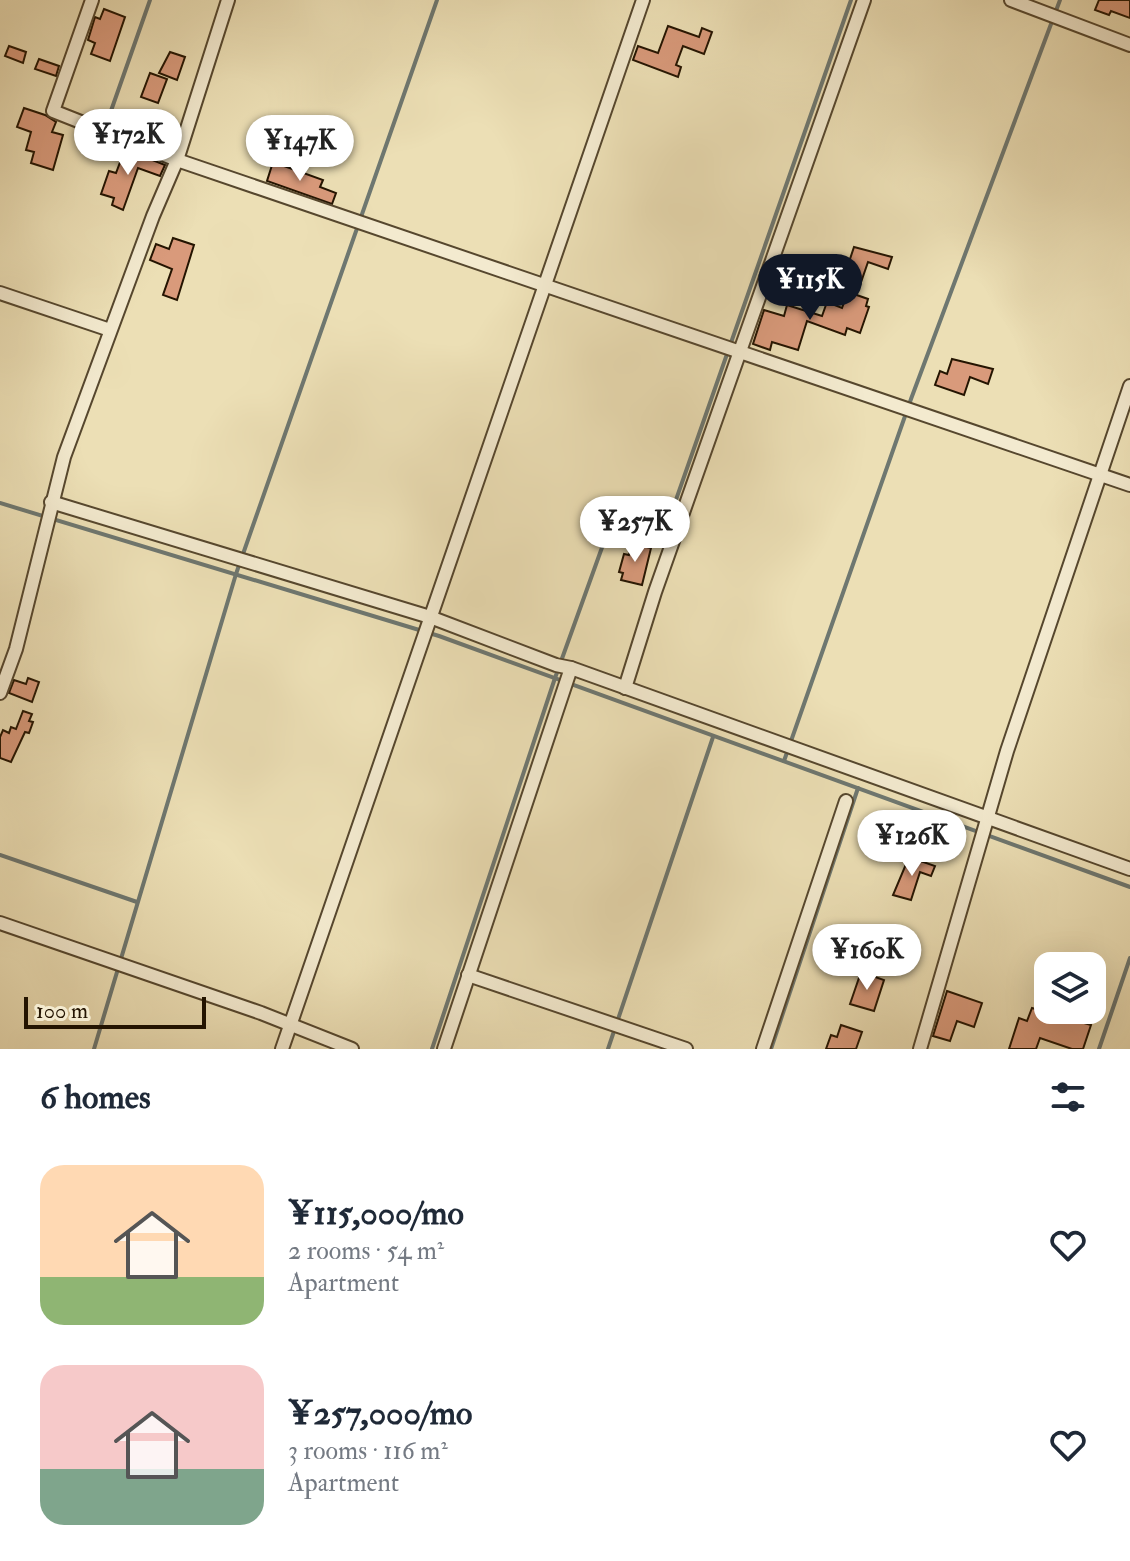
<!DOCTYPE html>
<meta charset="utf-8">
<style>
body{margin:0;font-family:"IM FELL Double Pica",serif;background:#f2f2f3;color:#1f2937;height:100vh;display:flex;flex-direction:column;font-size:30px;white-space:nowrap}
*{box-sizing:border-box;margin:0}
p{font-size:26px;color:#747a83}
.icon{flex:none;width:44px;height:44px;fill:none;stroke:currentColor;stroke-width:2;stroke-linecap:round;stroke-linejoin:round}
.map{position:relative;height:1049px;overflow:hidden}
.panel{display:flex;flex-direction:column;background:#fff;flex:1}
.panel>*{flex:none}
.buttons{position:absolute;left:1034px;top:952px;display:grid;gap:16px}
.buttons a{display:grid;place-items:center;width:72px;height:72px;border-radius:16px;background:#fff;box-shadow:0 8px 32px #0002;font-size:40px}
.scale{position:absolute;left:24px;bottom:20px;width:182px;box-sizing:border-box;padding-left:8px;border:4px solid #241401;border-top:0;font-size:22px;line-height:28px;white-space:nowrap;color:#241401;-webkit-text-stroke:6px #f3eacf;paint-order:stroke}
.price{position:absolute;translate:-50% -68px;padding:0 18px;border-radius:28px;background:#fff;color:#222;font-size:26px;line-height:52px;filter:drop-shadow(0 2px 4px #0008)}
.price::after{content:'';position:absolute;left:50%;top:48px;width:24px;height:18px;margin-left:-12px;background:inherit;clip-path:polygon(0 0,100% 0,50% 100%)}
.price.on{background:#111827;color:#fff}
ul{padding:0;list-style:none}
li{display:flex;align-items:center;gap:24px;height:200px;padding:0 40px}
li span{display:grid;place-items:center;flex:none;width:224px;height:160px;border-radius:24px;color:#555}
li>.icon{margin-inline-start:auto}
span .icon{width:96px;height:96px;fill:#fffc;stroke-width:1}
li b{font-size:34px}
h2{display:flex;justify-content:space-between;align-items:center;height:96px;padding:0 40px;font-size:34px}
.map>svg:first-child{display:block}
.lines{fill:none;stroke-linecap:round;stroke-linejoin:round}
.stream{stroke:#6e7770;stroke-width:4}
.building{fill:#d99a7b;stroke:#241401;stroke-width:2}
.street-casing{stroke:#56472e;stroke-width:16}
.street{stroke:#f3eacf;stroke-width:12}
</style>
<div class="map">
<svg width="1130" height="1049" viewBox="0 0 1130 1049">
<rect width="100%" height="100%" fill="#ecdfb5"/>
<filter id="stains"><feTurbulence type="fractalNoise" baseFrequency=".0025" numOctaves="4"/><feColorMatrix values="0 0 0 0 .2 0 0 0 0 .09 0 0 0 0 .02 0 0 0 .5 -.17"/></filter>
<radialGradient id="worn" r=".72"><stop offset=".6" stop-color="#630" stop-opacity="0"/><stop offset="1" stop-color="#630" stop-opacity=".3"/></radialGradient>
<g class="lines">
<g class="stream">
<polyline points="106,125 150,0"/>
<polyline points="0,503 439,636 1130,887"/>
<polyline points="784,761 911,399 1060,0"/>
<polyline points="0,855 137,902"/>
<polyline points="94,1049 236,574 437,0"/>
<polyline points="432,1049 555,678 613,517 664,534 851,0"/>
<polyline points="608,1049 713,737"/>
<polyline points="771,1049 858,788"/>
<polyline points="1099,1049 1130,958"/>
</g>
</g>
<g class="building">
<polygon points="1099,0 1130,0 1130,18 1111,11 1109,15 1095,10"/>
<polygon points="104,9 125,17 110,61 91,54 95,43 88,40 95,17 100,19"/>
<polygon points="668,26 699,37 702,28 712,32 704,54 683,46 676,65 681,67 678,77 633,60 638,46 658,53"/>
<polygon points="9,46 26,52 23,63 5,56"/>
<polygon points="170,52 185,57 177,80 159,73"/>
<polygon points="39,59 59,66 56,76 35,69"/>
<polygon points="150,73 167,79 158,103 141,97"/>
<polygon points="24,108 45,115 56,122 52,132 63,135 53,170 31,163 34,152 26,150 31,132 17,127"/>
<polygon points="125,149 165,165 160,176 138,168 123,210 112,205 114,198 101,194 109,171 116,173"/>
<polygon points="273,162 323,180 320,187 336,193 332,204 267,181"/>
<polygon points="173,238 194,245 177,300 163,295 172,269 150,260 156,244 169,249"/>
<polygon points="854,247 892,257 888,269 868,262 858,291 836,283 844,260 849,262"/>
<polygon points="848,292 868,299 866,306 869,307 860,333 847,328 845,335 807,321 798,350 772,342 770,350 753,344 764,310 784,316 787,305 822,316 827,302 842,308"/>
<polygon points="952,359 993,369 988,384 970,377 964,395 935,385 940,371 947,374"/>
<polygon points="632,544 651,548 642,585 621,580 623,573 619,572 624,554 629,555"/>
<polygon points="28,678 39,682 32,702 9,693 14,680 26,684"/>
<polygon points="23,711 32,714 29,721 33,722 29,733 25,732 11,762 0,758 0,737 3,730 9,733 11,727 16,729"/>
<polygon points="909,857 935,866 931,876 920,872 911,900 893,895"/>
<polygon points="861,972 884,980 874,1011 850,1004"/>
<polygon points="947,991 982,1003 974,1027 957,1021 950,1041 933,1036"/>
<polygon points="1032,1008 1091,1025 1083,1049 1072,1049 1040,1038 1036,1049 1009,1049 1019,1018 1027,1021"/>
<polygon points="841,1025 862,1032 856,1049 826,1049 831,1035 837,1037"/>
</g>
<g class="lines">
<g class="street-casing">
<g id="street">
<polyline points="92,0 53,111 177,160 1130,485"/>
<polyline points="1011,0 1130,45"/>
<polyline points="0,293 110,330"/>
<polyline points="51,502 430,617 556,665 571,668 1130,869"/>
<polyline points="625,688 655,592 864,0"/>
<polyline points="0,693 16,649 64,457 153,216 177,160 228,0"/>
<polyline points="0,923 261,1013 352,1049"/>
<polyline points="468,975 686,1049"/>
<polyline points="282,1049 643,0"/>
<polyline points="444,1049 571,668"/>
<polyline points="763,1049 846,801"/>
<polyline points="920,1049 1007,751 1130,386"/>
</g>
</g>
<use href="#street" class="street"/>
</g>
<rect width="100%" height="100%" filter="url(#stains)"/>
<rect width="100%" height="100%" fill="url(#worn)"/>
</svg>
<div class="buttons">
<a><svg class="icon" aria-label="layers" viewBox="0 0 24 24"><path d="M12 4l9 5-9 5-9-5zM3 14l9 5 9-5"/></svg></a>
</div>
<div class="scale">100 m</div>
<b class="price" style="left:128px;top:177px">¥172K</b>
<b class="price" style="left:300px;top:183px">¥147K</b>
<b class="price on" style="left:810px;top:322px">¥115K</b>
<b class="price" style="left:635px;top:564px">¥257K</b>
<b class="price" style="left:912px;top:878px">¥126K</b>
<b class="price" style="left:867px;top:992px">¥160K</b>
</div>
<section class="panel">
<h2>6 homes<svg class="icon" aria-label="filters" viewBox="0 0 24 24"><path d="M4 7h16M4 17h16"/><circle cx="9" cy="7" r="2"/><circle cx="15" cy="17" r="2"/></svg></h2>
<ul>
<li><span style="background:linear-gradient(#ffd9b3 70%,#8fb573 0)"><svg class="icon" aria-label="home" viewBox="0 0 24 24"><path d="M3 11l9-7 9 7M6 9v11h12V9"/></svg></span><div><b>¥115,000/mo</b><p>2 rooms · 54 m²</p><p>Apartment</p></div><svg class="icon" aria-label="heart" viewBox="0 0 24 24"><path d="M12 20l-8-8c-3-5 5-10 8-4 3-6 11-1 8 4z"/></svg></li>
<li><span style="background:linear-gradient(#f6c9c9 65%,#7fa58c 0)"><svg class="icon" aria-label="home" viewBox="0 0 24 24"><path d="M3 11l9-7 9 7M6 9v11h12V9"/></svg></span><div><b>¥257,000/mo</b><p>3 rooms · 116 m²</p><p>Apartment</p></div><svg class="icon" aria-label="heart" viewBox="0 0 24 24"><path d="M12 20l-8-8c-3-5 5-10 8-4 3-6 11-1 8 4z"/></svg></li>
</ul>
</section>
